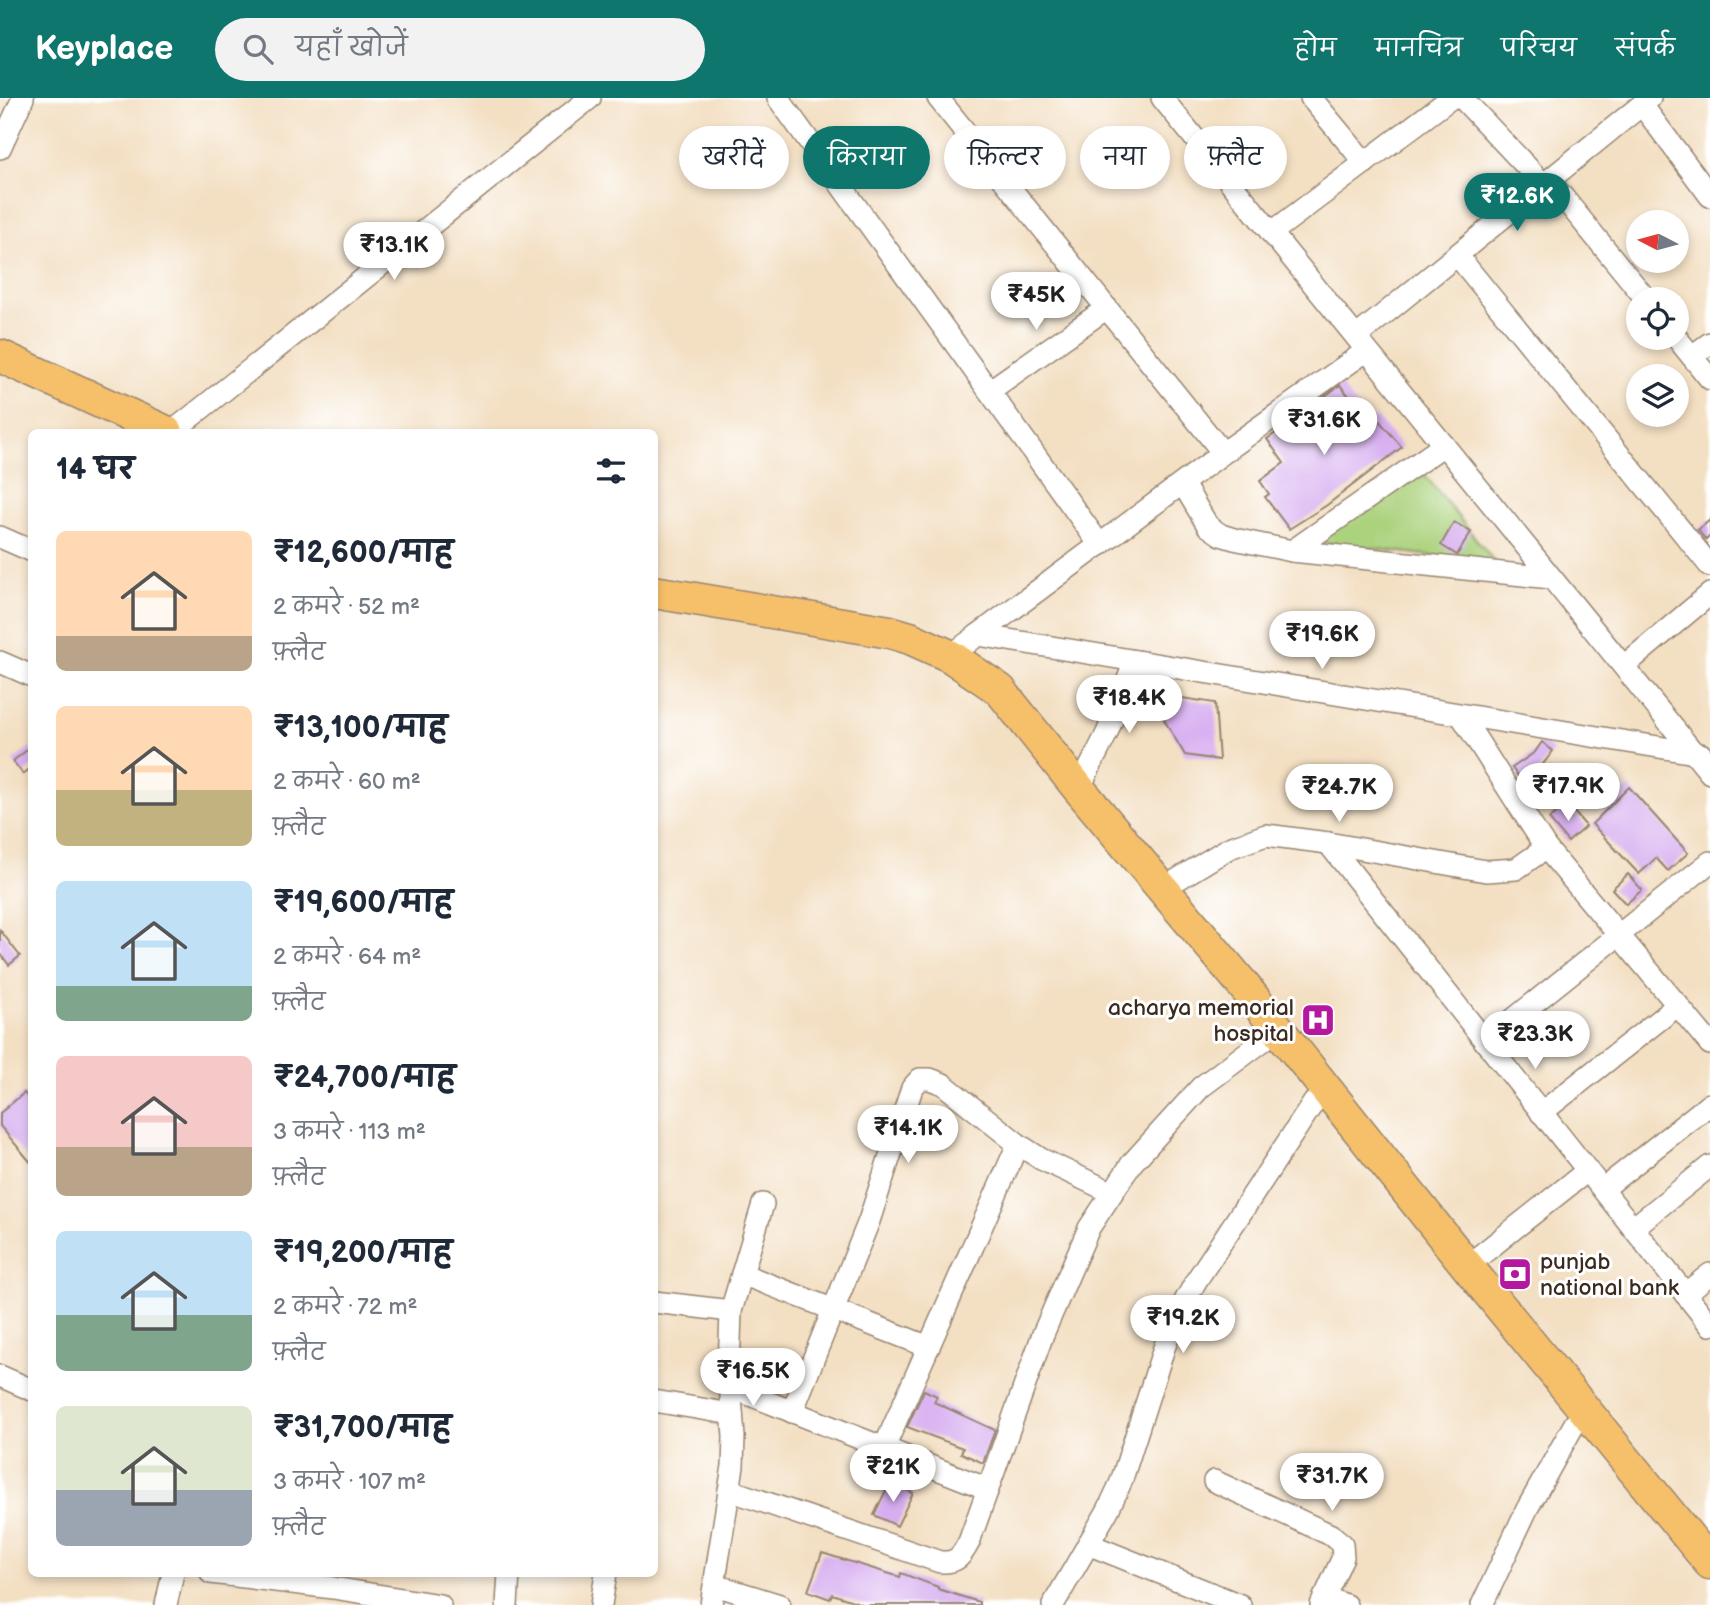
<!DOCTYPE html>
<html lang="hi">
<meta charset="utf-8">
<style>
body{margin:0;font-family:"Balsamiq Sans","Playpen Sans Deva",sans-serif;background:#f2f2f3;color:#1f2937;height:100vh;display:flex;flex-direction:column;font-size:26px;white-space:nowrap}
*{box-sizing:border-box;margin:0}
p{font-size:23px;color:#747a83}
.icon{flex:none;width:38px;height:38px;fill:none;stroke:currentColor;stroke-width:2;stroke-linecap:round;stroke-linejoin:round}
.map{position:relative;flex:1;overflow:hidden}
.details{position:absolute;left:28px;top:331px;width:630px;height:1148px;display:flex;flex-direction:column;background:#fff;border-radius:10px;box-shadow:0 4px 10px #0003}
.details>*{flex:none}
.hud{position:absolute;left:679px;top:28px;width:665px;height:63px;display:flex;gap:14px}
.needle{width:46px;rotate:276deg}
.tools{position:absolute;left:1626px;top:112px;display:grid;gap:14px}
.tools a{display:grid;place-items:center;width:63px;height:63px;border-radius:50%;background:#fff;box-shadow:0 4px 10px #0003;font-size:35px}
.price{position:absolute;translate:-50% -60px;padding:0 16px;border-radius:24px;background:#fff;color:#222;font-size:23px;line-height:46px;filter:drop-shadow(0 2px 4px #0008)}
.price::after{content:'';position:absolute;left:50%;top:42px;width:21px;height:16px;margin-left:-10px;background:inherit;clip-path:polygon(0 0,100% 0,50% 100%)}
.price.selected{background:#0f766e;color:#fff}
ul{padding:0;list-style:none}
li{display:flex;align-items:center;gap:21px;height:175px;padding:0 28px}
li span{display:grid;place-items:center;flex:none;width:196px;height:140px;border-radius:10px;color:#555}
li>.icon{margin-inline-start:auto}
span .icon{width:84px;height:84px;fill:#fffc;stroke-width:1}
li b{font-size:30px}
h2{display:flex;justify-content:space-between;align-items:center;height:84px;padding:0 28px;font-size:30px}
.tag{padding:0 24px;border-radius:32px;background:#fff;box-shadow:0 4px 10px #0003;font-size:24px;line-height:63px}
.tag.selected{background:#0f766e;color:#fff}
header{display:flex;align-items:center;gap:42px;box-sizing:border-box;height:98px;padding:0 35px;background:#0f766e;color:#fff}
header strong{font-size:33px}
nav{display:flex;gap:38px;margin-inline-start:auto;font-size:24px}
.search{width:490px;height:63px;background:#f2f2f3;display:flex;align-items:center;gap:18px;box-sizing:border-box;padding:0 24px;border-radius:38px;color:#747a83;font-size:26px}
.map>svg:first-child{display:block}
.green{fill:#abd27d;stroke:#737e4e;stroke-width:2}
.building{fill:#d7aef0}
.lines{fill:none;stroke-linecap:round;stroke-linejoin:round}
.minor-casing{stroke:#978470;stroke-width:24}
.highway-casing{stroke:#978470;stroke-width:35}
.minor{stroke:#fff;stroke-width:21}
.highway{stroke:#f6c06b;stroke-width:32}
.labels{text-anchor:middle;stroke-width:6;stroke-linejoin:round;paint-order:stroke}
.poi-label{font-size:23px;fill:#3b2a1e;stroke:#fff;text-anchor:end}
</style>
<header>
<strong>Keyplace</strong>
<div class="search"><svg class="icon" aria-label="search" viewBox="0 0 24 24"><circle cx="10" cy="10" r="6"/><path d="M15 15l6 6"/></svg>यहाँ खोजें</div>
<nav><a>होम</a><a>मानचित्र</a><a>परिचय</a><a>संपर्क</a></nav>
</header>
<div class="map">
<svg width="1710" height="1507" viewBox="0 0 1710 1507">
<rect width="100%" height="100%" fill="#fff"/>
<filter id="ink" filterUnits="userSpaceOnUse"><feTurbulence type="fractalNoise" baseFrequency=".0143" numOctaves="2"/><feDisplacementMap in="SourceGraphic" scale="14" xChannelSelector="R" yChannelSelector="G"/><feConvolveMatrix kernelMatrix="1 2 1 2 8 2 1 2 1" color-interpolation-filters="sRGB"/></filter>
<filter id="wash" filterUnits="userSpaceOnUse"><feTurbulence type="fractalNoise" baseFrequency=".00686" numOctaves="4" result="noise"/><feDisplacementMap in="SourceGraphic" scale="28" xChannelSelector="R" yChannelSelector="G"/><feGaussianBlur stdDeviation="1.57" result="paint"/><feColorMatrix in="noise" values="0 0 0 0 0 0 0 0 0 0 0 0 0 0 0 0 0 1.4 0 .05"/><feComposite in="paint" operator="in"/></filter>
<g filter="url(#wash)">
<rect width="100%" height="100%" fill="#f3dfc2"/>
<polygon class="green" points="1420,371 1496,466 1314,443"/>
<g id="blocks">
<g class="building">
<polygon points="1340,287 1370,324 1376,319 1402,349 1327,407 1289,431 1265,399 1269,396 1260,383 1284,365 1267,341 1325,302 1324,299"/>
<polygon points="1710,422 1710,438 1706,442 1698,432"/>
<polygon points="1454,424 1471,434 1457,457 1441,447"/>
<polygon points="1182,600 1215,605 1219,662 1185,657 1156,608 1162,601 1181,604"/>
<polygon points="1542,644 1553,653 1537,674 1565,700 1557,709 1525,679 1521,682 1512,670 1535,654"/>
<polygon points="32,648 32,669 23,676 13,663"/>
<polygon points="1629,689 1688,755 1668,773 1656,760 1639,776 1592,726"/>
<polygon points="1567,706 1586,728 1568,744 1549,721"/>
<polygon points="1628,776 1642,792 1626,806 1612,791"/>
<polygon points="0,832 20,858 9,867 0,855"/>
<polygon points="24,995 32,1004 32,1066 0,1028 0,1015"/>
<polygon points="924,1292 937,1298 934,1304 995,1332 983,1365 961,1355 963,1350 907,1329"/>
<polygon points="890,1384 913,1395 897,1428 874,1417"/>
<polygon points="822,1455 900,1479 901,1475 938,1489 938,1491 979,1504 979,1507 865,1507 832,1496 830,1501 808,1493"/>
</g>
</g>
</g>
<g filter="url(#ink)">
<use href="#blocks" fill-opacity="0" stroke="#978470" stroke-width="2"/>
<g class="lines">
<g class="minor-casing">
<g id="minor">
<polyline points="778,0 1100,447"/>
<polyline points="938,0 1223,355"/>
<polyline points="1162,0 1710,675"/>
<polyline points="1311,0 1365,65"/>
<polyline points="1462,0 1544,87"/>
<polyline points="1642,7 1710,98"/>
<polyline points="0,50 23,0"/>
<polyline points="1549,82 1646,201"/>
<polyline points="1271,135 1451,0"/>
<polyline points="1457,157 1710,468"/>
<polyline points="1356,239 1650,0"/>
<polyline points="1676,239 1710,281"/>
<polyline points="1692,258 1710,245"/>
<polyline points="989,293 1107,210"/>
<polyline points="172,334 590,0"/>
<polyline points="1183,386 1208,428 1221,437 1234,441 1292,453 1551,480"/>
<polyline points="0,439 32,453"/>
<polyline points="1292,453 1444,347"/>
<polyline points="978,537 1223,355 1366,253"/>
<polyline points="950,558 978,537 1701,656"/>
<polyline points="0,564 32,578"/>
<polyline points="1624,568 1710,496"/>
<polyline points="1461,617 1546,750 1710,946"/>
<polyline points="1079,691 1107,635 1135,563"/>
<polyline points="1328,745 1710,1227"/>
<polyline points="1162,791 1229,750 1266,737 1328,745 1486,773 1516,771 1546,750"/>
<polyline points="1485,944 1710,764"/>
<polyline points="1541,1015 1678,907"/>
<polyline points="1603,1091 1710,1006"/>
<polyline points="1633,1130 1710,1068"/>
<polyline points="1467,1168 1587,1073"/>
<polyline points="742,1176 929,1249"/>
<polyline points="1685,1196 1710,1176"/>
<polyline points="654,1204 731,1213"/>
<polyline points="0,1278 32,1292"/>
<polyline points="730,1289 988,1391"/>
<polyline points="654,1303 732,1316"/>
<polyline points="792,1314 869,1123 912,990 920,981 930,981 943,986 1018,1046 1041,1061 1111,1094"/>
<polyline points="884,1350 1018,1046"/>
<polyline points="1214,1383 1331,1437 1342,1446 1343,1459 1321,1507"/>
<path d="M729 1392 940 1464C957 1465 961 1459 969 1444L1043 1236 1089 1130 1132 1065 1201 989 1264 942"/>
<polyline points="1088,1446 1240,1507"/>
<polyline points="211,1475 333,1490 440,1507"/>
<polyline points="715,1487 780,1507"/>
<polyline points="1324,1499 1346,1507"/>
<polyline points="166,1507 173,1475"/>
<polyline points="507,1507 509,1475"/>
<polyline points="601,1507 606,1475"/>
<polyline points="711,1507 733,1368 734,1339 729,1272 731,1213 763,1106"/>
<polyline points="1053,1507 1108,1412 1121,1384 1164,1250 1174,1223 1196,1183 1314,1004"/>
<polyline points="1482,1507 1527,1411 1575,1325"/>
</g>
</g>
<g class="highway-casing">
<g id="highway">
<polyline points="0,258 166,334"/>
<polyline points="654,494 890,534 910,540 950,558 1000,592 1079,691 1239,882 1467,1168 1710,1465"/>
</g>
</g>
<use href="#minor" class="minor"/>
<use href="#highway" class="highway"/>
</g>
</g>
<defs>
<g id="hospital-square" transform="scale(1.75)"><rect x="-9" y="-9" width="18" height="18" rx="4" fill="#b5179e" stroke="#fff"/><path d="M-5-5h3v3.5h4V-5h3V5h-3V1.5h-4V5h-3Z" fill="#fff"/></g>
<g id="bank-square" transform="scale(1.75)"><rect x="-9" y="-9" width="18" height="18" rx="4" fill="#b5179e" stroke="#fff"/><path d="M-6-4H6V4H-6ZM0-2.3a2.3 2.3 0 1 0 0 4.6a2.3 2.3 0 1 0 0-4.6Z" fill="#fff"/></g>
</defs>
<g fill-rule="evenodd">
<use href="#hospital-square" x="1318" y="922"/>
<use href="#bank-square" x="1515" y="1176"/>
</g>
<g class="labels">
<g class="poi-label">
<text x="1294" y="917">acharya memorial<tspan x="1294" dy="26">hospital</tspan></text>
<text x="1540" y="1171" text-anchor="start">punjab<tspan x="1540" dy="26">national bank</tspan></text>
</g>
</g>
</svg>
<div class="tools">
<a><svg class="needle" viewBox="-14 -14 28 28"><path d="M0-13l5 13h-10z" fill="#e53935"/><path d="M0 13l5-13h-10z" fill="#747a83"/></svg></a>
<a><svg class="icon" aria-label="locate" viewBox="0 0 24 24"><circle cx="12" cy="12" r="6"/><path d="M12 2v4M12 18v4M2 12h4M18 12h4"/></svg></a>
<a><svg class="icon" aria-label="layers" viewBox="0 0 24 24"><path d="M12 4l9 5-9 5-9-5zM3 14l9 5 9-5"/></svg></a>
</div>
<b class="price selected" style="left:1517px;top:135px">₹12.6K</b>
<b class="price" style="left:394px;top:184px">₹13.1K</b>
<b class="price" style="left:1036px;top:234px">₹45K</b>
<b class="price" style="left:1324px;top:359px">₹31.6K</b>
<b class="price" style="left:1322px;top:573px">₹19.6K</b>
<b class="price" style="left:1129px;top:637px">₹18.4K</b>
<b class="price" style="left:1568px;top:725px">₹17.9K</b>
<b class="price" style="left:1339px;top:726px">₹24.7K</b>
<b class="price" style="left:1535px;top:973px">₹23.3K</b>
<b class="price" style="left:908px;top:1067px">₹14.1K</b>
<b class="price" style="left:1183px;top:1257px">₹19.2K</b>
<b class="price" style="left:753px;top:1310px">₹16.5K</b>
<b class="price" style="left:893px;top:1406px">₹21K</b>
<b class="price" style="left:1332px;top:1415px">₹31.7K</b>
<div class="hud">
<a class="tag">खरीदें</a>
<a class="tag selected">किराया</a>
<a class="tag">फ़िल्टर</a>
<a class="tag">नया</a>
<a class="tag">फ़्लैट</a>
</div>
<section class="details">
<h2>14 घर<svg class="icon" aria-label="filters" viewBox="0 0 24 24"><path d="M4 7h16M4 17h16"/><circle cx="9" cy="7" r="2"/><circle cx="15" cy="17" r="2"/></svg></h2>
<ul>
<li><span style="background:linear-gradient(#ffd9b3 75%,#b9a48a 0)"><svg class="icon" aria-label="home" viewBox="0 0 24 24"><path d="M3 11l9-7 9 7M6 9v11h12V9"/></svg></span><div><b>₹12,600/माह</b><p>2 कमरे · 52 m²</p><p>फ़्लैट</p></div></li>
<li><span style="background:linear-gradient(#ffd9b3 60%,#c2b280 0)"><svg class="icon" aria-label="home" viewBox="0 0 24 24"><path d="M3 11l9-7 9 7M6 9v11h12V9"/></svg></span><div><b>₹13,100/माह</b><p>2 कमरे · 60 m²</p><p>फ़्लैट</p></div></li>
<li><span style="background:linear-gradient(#bfe0f5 75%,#7fa58c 0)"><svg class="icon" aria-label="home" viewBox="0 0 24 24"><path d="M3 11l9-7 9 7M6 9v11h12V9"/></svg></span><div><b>₹19,600/माह</b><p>2 कमरे · 64 m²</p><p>फ़्लैट</p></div></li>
<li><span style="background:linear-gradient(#f6c9c9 65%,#b9a48a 0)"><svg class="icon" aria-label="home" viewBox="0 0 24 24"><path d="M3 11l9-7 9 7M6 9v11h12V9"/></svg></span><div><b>₹24,700/माह</b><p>3 कमरे · 113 m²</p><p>फ़्लैट</p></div></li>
<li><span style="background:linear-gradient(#bfe0f5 60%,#7fa58c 0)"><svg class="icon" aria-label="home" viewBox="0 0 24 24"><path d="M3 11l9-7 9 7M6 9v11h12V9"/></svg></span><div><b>₹19,200/माह</b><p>2 कमरे · 72 m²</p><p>फ़्लैट</p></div></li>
<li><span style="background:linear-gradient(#dfe7d0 60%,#9aa5b1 0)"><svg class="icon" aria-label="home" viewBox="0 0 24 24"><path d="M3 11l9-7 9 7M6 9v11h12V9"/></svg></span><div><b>₹31,700/माह</b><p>3 कमरे · 107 m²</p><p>फ़्लैट</p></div></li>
</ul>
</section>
</div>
